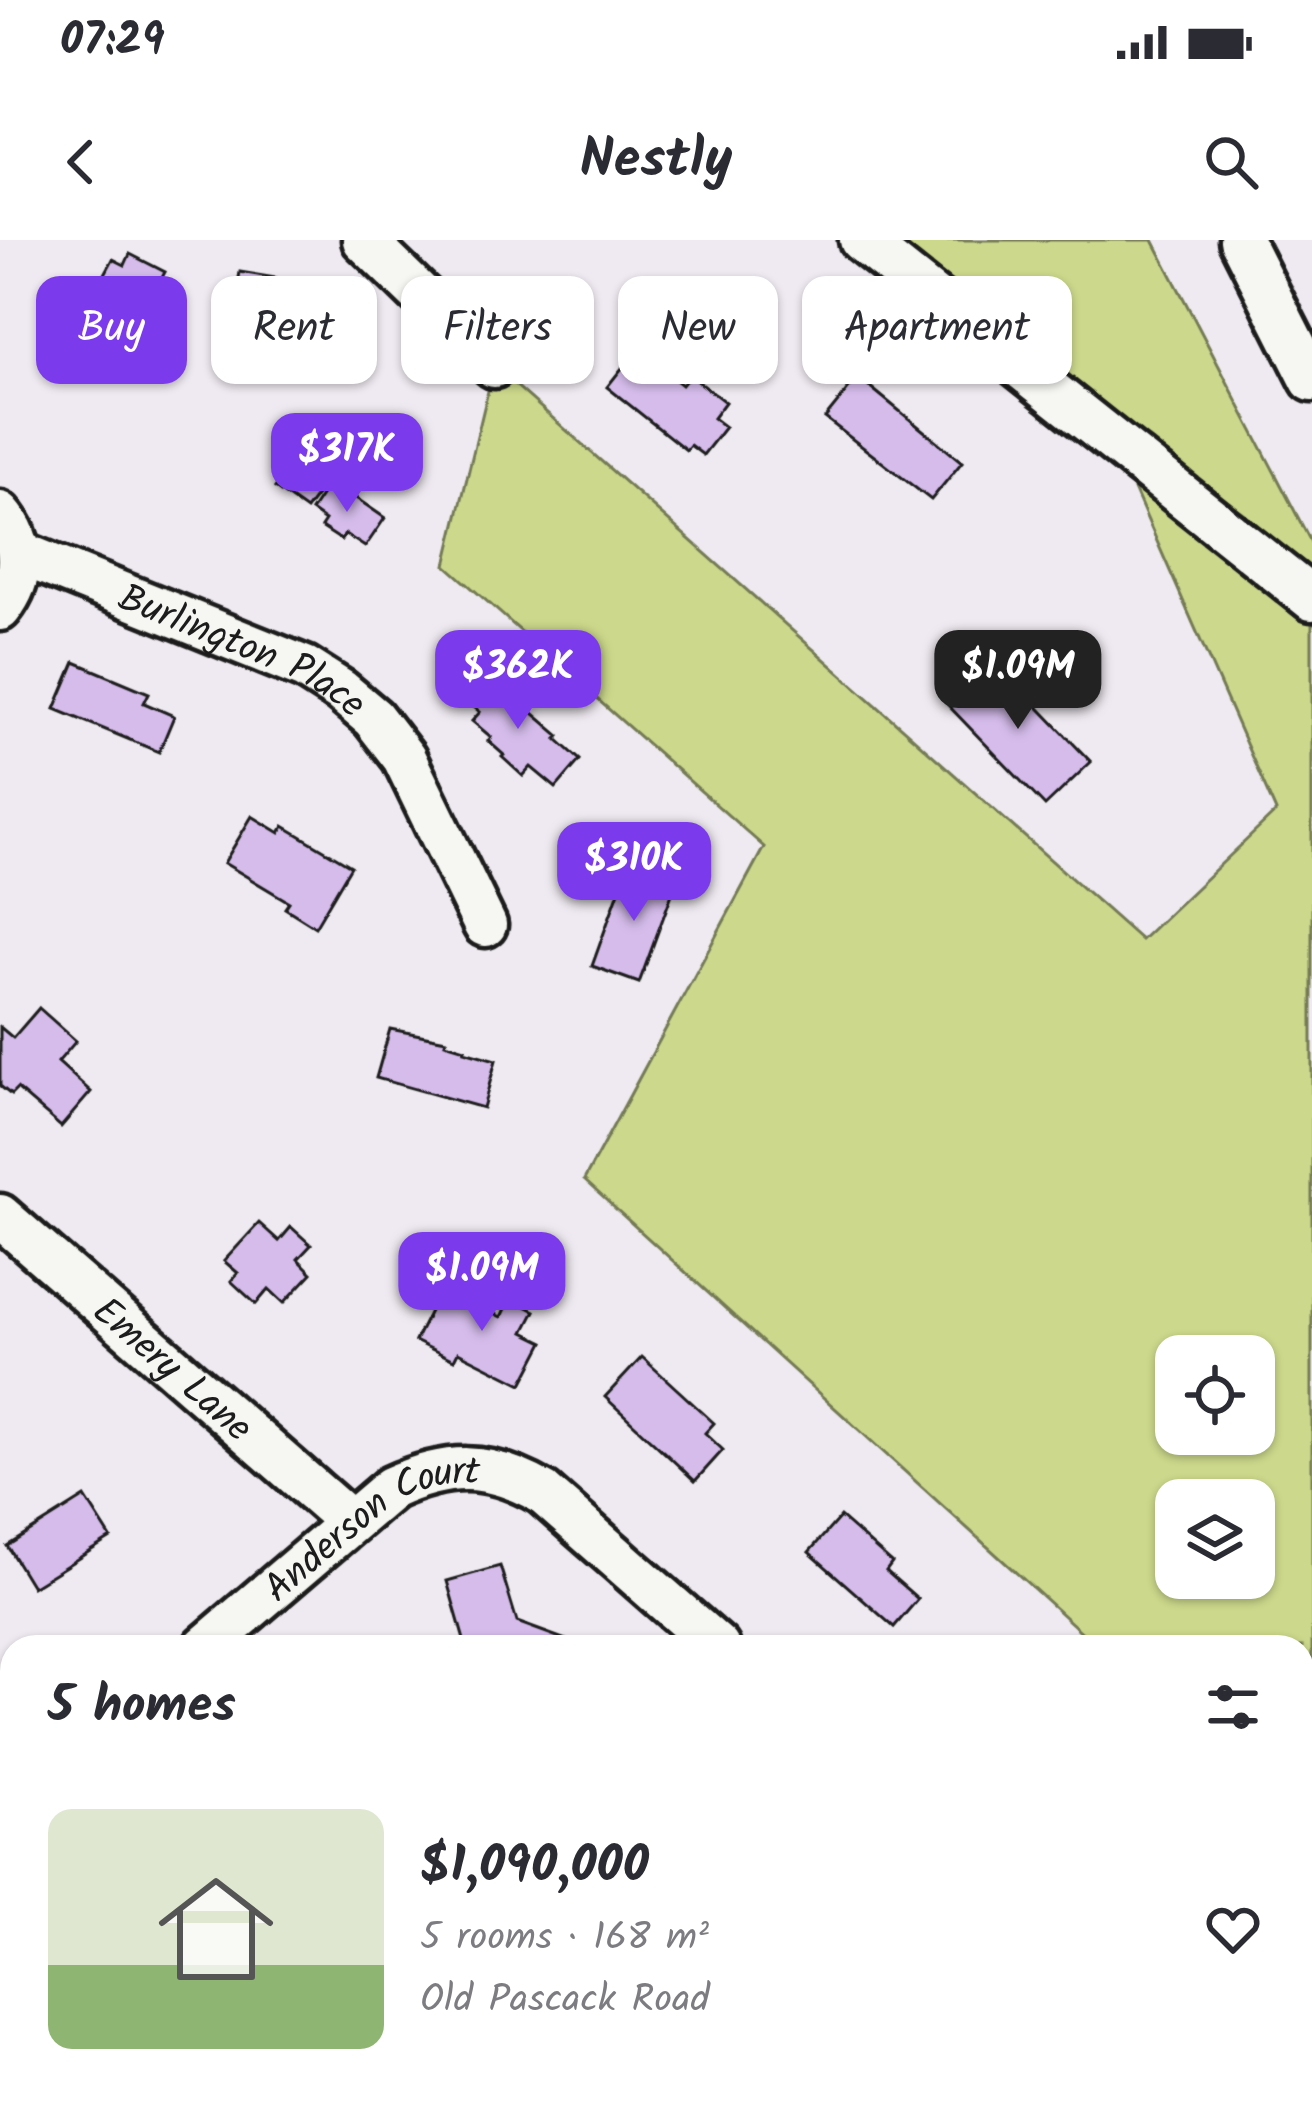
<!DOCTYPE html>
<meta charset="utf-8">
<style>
body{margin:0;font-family:Kalam,sans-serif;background:#f7f7f7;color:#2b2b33;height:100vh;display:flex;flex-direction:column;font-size:45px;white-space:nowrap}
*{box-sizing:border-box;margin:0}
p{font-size:39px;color:#7c7c81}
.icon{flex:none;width:66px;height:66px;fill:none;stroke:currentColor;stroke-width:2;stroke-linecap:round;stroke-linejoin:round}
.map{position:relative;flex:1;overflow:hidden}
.drawer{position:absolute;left:0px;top:1395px;width:1314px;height:468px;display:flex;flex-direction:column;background:#fff;border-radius:36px 36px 0 0;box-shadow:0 3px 9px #0004}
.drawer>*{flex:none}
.top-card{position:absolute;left:36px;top:36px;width:1242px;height:108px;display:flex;gap:24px}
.tools{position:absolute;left:1155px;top:1095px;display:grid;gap:24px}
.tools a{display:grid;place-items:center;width:120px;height:120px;border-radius:24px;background:#fff;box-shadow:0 3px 9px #0004;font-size:60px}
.price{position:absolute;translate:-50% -102px;padding:0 27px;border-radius:24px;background:#7c3aed;color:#fff;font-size:39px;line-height:78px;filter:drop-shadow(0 3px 6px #0008)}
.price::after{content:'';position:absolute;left:50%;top:72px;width:36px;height:27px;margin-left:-18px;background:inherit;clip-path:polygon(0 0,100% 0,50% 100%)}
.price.current{background:#222;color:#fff}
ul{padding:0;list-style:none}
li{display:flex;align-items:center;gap:36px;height:300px;padding:0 48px}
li+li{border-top:3px solid #e1e1e2}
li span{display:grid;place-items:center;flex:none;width:336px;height:240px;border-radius:24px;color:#555}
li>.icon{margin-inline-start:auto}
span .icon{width:144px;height:144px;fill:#fffc;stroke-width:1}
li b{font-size:51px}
h2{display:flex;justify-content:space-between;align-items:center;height:144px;padding:0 48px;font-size:51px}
.tag{padding:0 42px;border-radius:24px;background:#fff;box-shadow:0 3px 9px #0004;font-size:42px;line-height:108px}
.tag.current{background:#7c3aed;color:#fff}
.status{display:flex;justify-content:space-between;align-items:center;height:84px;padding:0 60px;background:#fff;direction:ltr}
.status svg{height:33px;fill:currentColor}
header{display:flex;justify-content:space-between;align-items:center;height:156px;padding:0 48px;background:#fff;font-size:54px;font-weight:700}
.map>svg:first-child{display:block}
.green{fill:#ccd88b;stroke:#747a54;stroke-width:3;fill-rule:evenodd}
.building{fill:#d5bceb;stroke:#1c1c1c;stroke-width:3}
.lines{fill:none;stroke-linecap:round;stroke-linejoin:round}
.minor-casing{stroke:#1c1c1c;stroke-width:51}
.minor{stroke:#f6f6f2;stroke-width:42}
.labels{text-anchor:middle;stroke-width:10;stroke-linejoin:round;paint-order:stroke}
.street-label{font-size:39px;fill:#1c1c1c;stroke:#f6f6f2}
</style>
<div class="status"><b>07:29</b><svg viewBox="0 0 49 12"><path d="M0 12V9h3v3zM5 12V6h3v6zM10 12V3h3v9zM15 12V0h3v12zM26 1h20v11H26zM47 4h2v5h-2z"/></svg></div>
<header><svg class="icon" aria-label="back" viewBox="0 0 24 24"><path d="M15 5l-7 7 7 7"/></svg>Nestly<svg class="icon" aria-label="search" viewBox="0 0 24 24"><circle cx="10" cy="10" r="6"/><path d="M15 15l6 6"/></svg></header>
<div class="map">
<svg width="1312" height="1863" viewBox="0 0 1312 1863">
<rect width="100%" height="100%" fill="#efeaf1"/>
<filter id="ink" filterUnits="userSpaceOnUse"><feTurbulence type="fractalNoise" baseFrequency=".00833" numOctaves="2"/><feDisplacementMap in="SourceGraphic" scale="24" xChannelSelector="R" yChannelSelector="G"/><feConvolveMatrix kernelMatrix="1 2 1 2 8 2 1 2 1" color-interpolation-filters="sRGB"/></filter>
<g filter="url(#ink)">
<g class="green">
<path d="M879 0H1153L1312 304V1649L1302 1653V1407H1098L584 940 764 607 446 325 494 126 1141 700 1276 572 1119 215ZM1176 1116H1254V1194H1176ZM1176 1260H1254V1338H1176Z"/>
<polygon points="955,1851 1125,1851 1130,1863 946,1863"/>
</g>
<g class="building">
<polygon points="130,14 165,32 153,55 166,61 151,90 91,60 113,19 125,25"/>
<polygon points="240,32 317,45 315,57 345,62 338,101 231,83"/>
<polygon points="637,109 682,145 690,135 725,162 713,178 725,187 703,215 690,205 686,210 607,147"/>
<polygon points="858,137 962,222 931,260 825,178"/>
<polygon points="289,229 320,251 306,270 275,248"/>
<polygon points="331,241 385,278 365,307 345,294 341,300 321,287 325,281 311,271"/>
<polygon points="992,419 1091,522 1045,566 946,463"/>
<polygon points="75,422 149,453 144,463 174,476 159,512 55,469"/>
<polygon points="477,430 503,452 505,449 560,496 557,499 580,520 556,548 531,527 523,536 502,517 504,515 488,501 491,497 472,481 480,472 457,453"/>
<polygon points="252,576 280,593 284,586 351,626 315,687 285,668 289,662 224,623"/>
<polygon points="628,626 676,643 639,743 592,726"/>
<polygon points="39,768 76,801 58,822 91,852 61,887 17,849 11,855 0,846 0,787 13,798"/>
<polygon points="390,789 446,800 445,803 465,809 464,811 496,820 483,868 376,838"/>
<polygon points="259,983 279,1001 291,987 311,1005 298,1019 312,1033 284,1063 269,1049 256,1064 231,1041 238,1033 224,1021"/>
<polygon points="442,1047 501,1077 510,1058 535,1071 524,1092 544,1102 522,1144 458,1112 454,1120 415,1101"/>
<polygon points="642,1117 714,1183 705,1193 723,1210 695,1241 605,1157"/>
<polygon points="85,1257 111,1298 32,1347 7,1306"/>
<polygon points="840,1277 892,1323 886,1331 918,1359 894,1387 809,1312"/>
<polygon points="500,1326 517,1382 566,1400 564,1407 509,1407 502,1404 466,1407 447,1341"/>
<polygon points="1,1590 12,1601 10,1727 0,1727"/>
<polygon points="1302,1782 1312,1794 1312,1855 1307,1859 1310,1863 1274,1863 1263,1851 1302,1851"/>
<polygon points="168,1851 285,1851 283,1863 211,1863 212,1858"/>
<polygon points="601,1851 678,1851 685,1856 680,1863 618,1863"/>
</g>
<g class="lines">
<g class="minor-casing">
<g id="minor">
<polyline points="364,0 494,126"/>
<polyline points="861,0 1312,359"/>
<polyline points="1241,0 1312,140"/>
<path d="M0 273C26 303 24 338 0 369"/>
<path id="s1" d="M20 313 305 428 341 451 373 478 404 518 485 685"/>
<path id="s2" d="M0 976 350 1282"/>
<path id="s3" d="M205 1407 391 1248C447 1223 488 1221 543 1253L718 1407"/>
<polyline points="0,1458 12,1468"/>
<polyline points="439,1851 452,1863"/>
<polyline points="24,1863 35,1851"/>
</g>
</g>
<use href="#minor" class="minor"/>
</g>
</g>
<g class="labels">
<g class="street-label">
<text dy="14" stroke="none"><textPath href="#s1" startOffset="243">Burlington Place</textPath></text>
<text dy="14" stroke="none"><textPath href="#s2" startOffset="231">Emery Lane</textPath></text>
<text dy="14" stroke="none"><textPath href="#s3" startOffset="210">Anderson Court</textPath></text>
</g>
</g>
</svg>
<div class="tools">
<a><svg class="icon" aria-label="locate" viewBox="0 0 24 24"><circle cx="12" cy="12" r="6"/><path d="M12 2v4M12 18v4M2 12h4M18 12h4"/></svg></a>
<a><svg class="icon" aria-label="layers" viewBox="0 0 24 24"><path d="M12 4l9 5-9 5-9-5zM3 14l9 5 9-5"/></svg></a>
</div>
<b class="price" style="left:347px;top:275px">$317K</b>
<b class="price" style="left:518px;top:492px">$362K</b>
<b class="price current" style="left:1018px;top:492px">$1.09M</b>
<b class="price" style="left:634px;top:684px">$310K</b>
<b class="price" style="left:482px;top:1094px">$1.09M</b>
<div class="top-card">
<a class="tag current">Buy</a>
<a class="tag">Rent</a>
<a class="tag">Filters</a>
<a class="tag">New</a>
<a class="tag">Apartment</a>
</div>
<section class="drawer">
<h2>5 homes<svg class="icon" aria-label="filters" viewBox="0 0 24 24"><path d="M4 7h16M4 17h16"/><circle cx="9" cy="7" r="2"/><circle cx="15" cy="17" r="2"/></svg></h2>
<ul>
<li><span style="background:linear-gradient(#dfe7d0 65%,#8fb573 0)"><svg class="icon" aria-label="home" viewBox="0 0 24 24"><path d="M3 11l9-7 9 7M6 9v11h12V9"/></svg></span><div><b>$1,090,000</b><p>5 rooms · 168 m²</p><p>Old Pascack Road</p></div><svg class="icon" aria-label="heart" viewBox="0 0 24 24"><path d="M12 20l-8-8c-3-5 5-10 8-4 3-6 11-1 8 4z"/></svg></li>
</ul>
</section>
</div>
